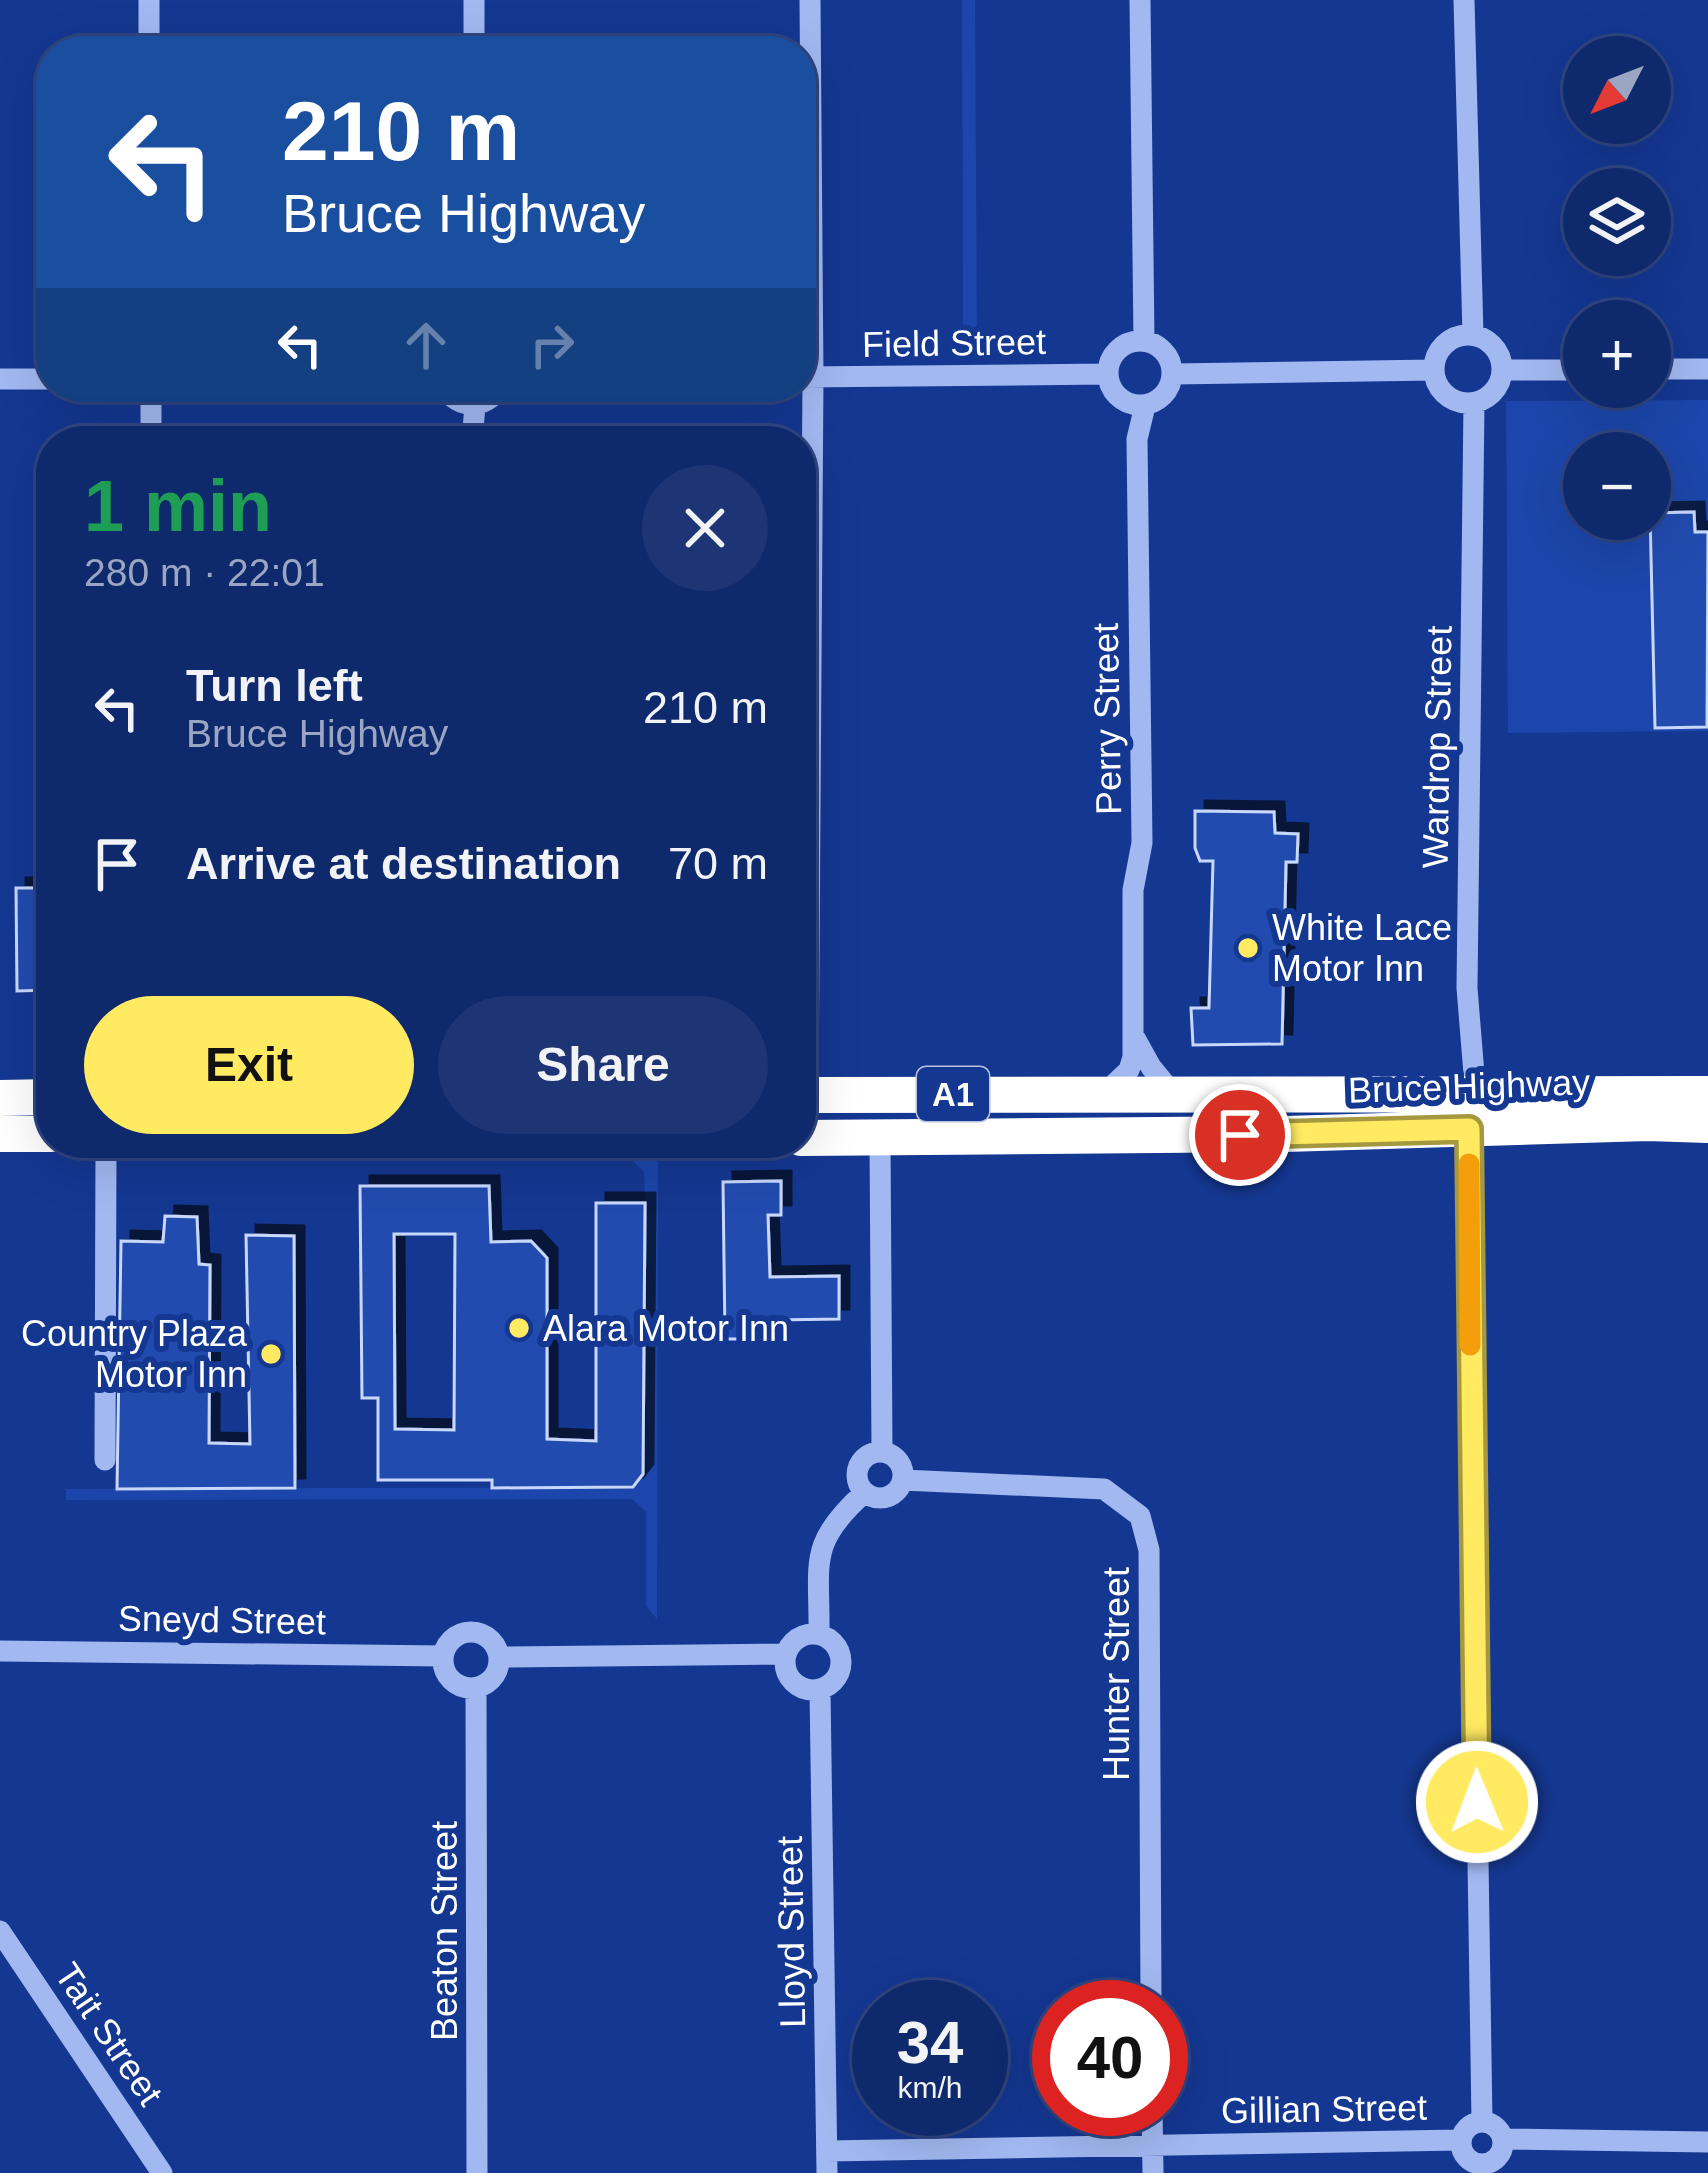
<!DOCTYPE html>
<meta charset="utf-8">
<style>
:root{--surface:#0f296d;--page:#1d3575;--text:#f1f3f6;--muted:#9ba6c2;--line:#2f4580;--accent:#ffea61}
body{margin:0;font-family:Arial,sans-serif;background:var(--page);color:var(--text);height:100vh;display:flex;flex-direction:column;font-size:45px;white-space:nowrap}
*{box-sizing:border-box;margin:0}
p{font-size:39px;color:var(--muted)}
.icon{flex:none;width:66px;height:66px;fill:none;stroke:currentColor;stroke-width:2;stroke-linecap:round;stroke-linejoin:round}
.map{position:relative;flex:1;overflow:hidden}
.details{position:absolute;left:36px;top:426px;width:780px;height:732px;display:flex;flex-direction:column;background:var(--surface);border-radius:48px;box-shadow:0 12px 48px #0002,0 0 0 3px var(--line)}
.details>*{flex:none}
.banner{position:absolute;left:36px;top:36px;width:780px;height:366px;border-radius:48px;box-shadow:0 12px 48px #0002,0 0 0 3px var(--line);background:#1a4fa0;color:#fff;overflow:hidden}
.needle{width:78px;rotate:228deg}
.tools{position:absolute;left:1563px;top:36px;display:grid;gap:24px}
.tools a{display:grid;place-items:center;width:108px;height:108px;border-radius:50%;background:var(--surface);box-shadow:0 12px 48px #0002,0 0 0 3px var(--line);font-size:60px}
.speed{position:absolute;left:852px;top:1980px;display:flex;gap:24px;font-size:60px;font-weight:700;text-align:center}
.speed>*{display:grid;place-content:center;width:156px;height:156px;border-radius:50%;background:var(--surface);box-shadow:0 12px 48px #0002,0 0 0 3px var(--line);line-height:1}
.speed small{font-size:30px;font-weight:400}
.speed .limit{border:18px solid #d22;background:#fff;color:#111}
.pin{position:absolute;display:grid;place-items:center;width:102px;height:102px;color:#fff;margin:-51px;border:6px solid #fff;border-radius:50%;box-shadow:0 3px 12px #0007}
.me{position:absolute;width:132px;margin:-66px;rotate:359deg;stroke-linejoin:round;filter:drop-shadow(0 0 9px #0008)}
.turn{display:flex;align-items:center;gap:42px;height:252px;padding:0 48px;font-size:54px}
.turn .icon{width:156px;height:156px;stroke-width:2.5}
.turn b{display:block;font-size:84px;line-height:102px}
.lanes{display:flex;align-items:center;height:114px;padding:0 48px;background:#0003;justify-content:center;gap:60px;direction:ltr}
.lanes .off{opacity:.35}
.round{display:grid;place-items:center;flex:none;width:126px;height:126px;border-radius:63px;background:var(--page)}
.overview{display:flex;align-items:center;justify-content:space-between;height:204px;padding:0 48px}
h1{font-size:72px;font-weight:600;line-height:90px;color:#1e9e55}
.primary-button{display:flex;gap:24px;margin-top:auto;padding:24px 48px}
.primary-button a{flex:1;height:138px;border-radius:72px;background:var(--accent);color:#111;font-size:48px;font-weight:600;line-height:138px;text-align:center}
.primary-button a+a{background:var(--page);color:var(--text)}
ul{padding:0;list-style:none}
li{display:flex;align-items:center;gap:36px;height:156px;padding:0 48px}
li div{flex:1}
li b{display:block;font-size:45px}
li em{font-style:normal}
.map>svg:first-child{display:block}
.green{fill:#1c46ab;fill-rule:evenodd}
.building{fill:#224bb0;stroke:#c8d7fc;stroke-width:3;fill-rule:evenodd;filter:url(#shadow)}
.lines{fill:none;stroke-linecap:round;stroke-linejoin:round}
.minor{stroke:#a1b8f1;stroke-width:21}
.highway{stroke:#fff;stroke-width:36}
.route-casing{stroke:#a6983f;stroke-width:30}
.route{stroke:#ffea61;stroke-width:21}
.slow{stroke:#f59e0b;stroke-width:21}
.poi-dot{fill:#ffea61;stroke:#143791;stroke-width:4.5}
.labels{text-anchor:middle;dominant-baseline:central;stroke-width:12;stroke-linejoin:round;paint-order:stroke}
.shield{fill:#143791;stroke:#b8c3de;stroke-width:3}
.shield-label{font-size:33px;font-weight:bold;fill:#fff}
.street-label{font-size:36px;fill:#fff;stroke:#143791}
.poi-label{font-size:36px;fill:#fff;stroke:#143791;text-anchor:start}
</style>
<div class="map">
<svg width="1708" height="2173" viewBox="0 0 1708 2173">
<defs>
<filter id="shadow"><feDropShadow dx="10" dy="-10" stdDeviation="0" flood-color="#0009"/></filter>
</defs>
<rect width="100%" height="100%" fill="#143791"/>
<path class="green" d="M962 0H975L977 341 963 340Z
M1708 400V731L1508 733 1506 401ZM1584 453H1650V519H1584Z
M631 1159 658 1161 657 1619 646 1606V1512L632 1499 66 1500V1489L633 1487 646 1474 645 1203 644 1172Z"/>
<path class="building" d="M1694 512 1695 532H1708L1707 727 1655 728 1650 513Z
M1195 811 1274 812 1275 833 1298 834 1297 862H1286L1282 1044 1193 1045 1191 1008H1209L1213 861H1200L1195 848Z
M16 888H51V990L17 991Z
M781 1181V1215H768L770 1277 839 1276V1319L774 1320 773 1339H725L723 1182Z
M360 1186H489L491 1242 531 1241 547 1258V1439L596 1441V1203H645L643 1474 633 1487 492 1488V1480H378V1398H362ZM394 1234H455L454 1430 395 1429Z
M165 1216 197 1217 199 1264 210 1265 209 1443 250 1444 246 1235 294 1236 295 1488 117 1489 121 1241 163 1242Z"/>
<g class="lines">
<path class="minor" d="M149 0V51
M474 0V51
M1140 0 1144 341
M1464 0 1473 335
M1434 369a34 34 0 1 1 68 0a34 34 0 1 1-68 0Z
M1108 373a32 32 0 1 1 64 0a32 32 0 1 1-64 0Z
M1650 369H1708
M1503 370H1584
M1173 374 1434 370
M802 377 1108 374
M0 379H51
M444 387C458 410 486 410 500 387
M1474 403 1467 988 1474 1074 1468 1208 1482 2122
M151 441V387
M472 441 475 406
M1135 1038 1151 1067 1173 1094
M1105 1093 1129 1070 1133 1057V890L1142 843 1137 439 1145 406
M808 1095 813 377 810 0
M880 1139 882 1451
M857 1475a23 23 0 1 1 46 0a23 23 0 1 1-46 0Z
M105 1460 106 1143
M903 1480 1104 1489 1140 1516 1149 1550 1151 2007
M443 1660a28 28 0 1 1 56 0a28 28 0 1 1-56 0Z
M785 1662a28 28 0 1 1 56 0a28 28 0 1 1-56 0Z
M819 1634C820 1563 807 1544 864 1493
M0 1651 443 1656
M499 1657 785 1654
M476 1688 477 2173
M820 1690 827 2173
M0 1931 162 2173
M1152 2109 1153 2173
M1461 2143a21 21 0 1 1 42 0a21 21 0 1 1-42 0Z
M1503 2139 1708 2142
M827 2151 1461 2140"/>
<path class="highway" d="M801 1095 1708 1094
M0 1098 51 1097
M0 1134H51
M801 1138 1285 1134 1648 1123 1708 1125"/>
</g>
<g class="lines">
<defs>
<path id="route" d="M1240 1135 1469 1129 1477 1802"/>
</defs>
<use href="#route" class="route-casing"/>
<use href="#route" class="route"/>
<path class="slow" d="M1469 1164 1470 1345"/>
</g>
<g class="poi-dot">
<circle cx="1248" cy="948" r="12"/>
<circle cx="519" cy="1328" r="12"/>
<circle cx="271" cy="1354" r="12"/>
</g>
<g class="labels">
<rect class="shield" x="917" y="1067" width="72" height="54" rx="9"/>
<g class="shield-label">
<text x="953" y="1094">A1</text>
</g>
<g class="street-label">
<text transform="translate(954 343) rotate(-1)">Field Street</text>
<text transform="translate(1107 719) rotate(-91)">Perry Street</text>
<text transform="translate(1437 747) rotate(-89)">Wardrop Street</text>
<text transform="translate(1469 1086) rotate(-2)">Bruce Highway</text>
<text transform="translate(222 1620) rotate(1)">Sneyd Street</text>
<text transform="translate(1116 1674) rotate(-90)">Hunter Street</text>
<text transform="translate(444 1931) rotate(-90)">Beaton Street</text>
<text transform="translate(791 1932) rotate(-91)">Lloyd Street</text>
<text transform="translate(109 2034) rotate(56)">Tait Street</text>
<text transform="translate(1324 2109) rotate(-1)">Gillian Street</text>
</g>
<g class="poi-label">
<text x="1272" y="927">White Lace<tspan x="1272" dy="41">Motor Inn</tspan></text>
<text x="543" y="1328">Alara Motor Inn</text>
<text x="247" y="1333" text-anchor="end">Country Plaza<tspan x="247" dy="41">Motor Inn</tspan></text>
</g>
</g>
</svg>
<div class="tools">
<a><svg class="needle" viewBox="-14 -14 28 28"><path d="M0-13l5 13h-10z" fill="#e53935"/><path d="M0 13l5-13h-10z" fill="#9ba6c2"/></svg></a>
<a><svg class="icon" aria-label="layers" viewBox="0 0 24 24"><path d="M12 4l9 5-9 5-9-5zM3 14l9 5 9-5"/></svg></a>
<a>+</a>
<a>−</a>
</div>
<div class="speed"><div>34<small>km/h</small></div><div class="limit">40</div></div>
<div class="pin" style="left:1240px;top:1135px;background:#d93025"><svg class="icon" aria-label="arrive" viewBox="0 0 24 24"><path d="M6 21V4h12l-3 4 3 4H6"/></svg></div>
<svg class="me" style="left:1477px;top:1802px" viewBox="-20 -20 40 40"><circle r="17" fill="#ffea61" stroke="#fff" stroke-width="3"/><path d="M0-11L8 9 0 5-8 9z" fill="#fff"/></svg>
<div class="banner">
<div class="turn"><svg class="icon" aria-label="left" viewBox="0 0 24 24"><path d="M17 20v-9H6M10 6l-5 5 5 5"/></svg><div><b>210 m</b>Bruce Highway</div></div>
<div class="lanes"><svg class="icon" aria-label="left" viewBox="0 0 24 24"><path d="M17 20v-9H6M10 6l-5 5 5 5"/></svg><svg class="icon off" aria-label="ahead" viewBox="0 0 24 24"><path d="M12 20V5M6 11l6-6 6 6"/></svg><svg class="icon off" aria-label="right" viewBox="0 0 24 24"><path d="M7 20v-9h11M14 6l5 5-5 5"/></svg></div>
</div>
<section class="details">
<div class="overview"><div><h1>1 min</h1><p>280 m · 22:01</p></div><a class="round"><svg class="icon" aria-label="close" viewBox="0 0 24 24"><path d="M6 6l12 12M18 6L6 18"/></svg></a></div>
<ul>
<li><svg class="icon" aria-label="left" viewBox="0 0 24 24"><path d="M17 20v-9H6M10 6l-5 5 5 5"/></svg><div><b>Turn left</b><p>Bruce Highway</p></div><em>210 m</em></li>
<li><svg class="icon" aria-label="arrive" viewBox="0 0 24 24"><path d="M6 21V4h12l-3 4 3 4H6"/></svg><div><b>Arrive at destination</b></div><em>70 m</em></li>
</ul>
<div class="primary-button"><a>Exit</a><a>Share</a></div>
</section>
</div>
